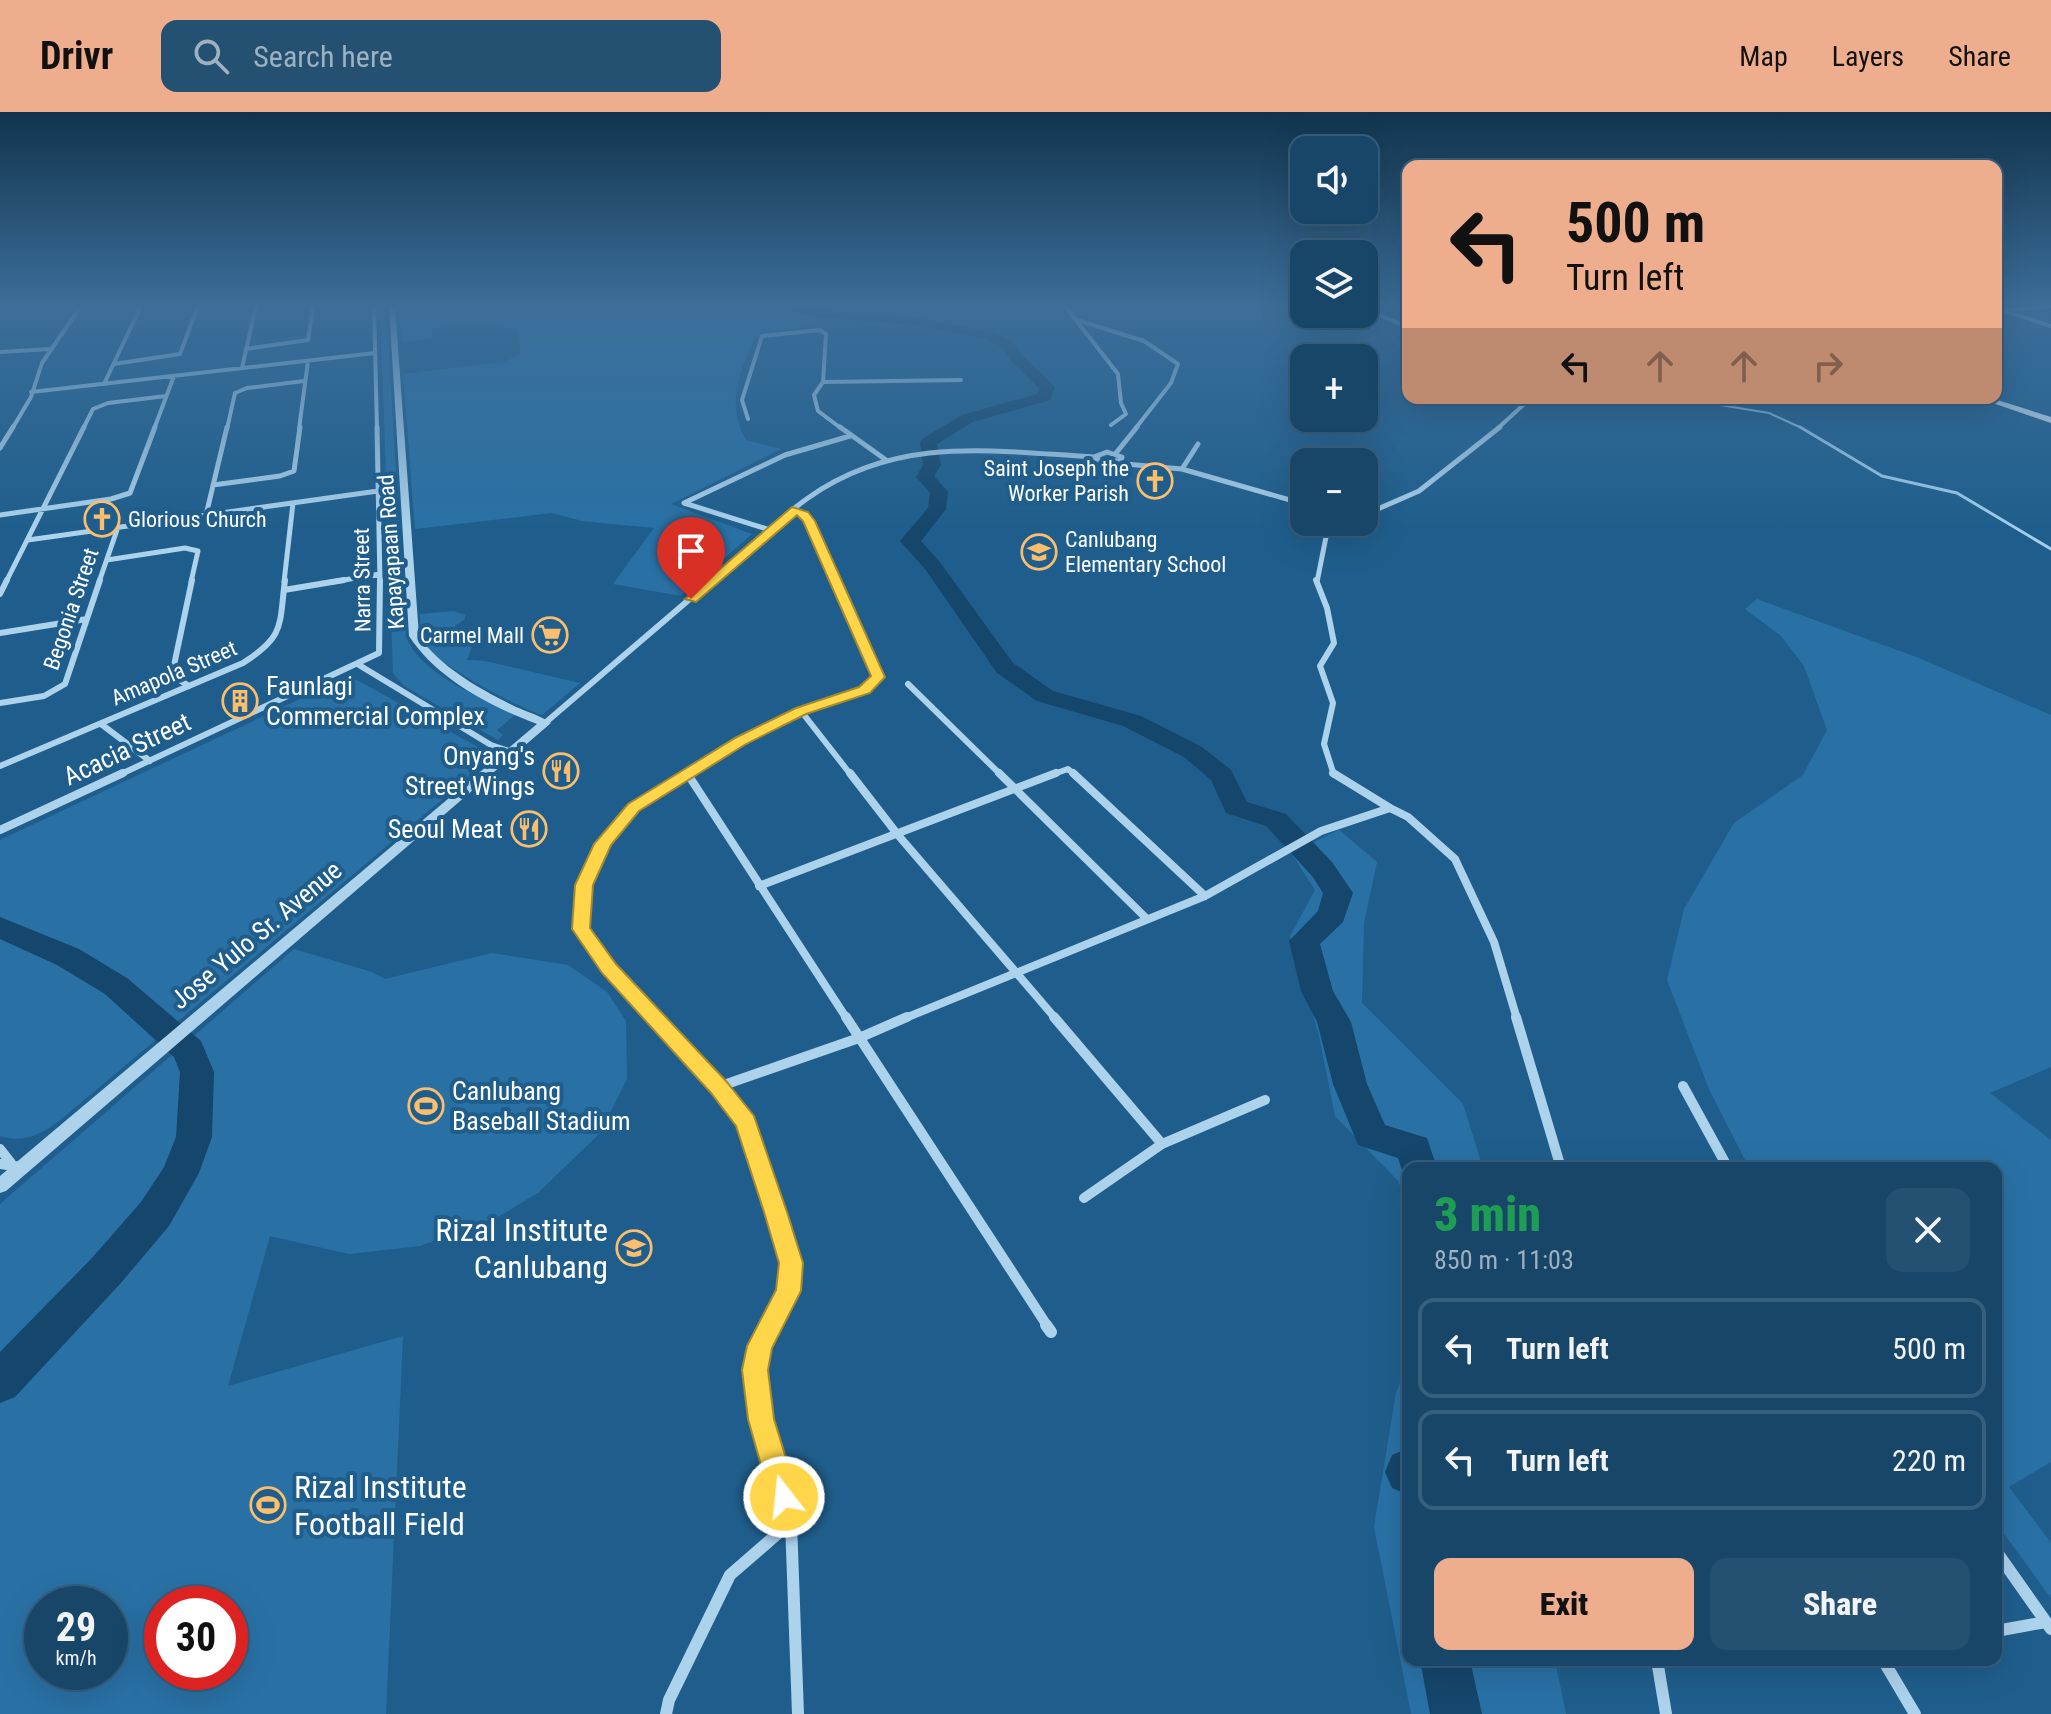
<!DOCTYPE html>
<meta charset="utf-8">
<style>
:root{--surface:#174669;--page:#245071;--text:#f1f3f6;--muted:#9eb1c0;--line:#365e7d;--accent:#eead8d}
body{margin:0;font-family:"Roboto Condensed",sans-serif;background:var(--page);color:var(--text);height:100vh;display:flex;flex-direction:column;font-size:30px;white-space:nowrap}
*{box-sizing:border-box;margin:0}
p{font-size:26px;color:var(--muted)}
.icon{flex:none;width:44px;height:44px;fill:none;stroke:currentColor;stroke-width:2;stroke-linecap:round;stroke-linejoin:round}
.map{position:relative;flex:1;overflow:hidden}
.panel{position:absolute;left:1402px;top:1050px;width:600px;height:504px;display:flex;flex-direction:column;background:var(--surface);border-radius:16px;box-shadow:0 8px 32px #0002,0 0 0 2px var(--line)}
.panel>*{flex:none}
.hud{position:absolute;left:1402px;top:48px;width:600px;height:244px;border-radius:16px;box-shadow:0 8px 32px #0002,0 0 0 2px var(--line);background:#eead8d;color:#111;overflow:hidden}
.tools{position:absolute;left:1290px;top:24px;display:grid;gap:16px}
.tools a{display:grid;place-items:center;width:88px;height:88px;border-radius:16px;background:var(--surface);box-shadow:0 8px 32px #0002,0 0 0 2px var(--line);font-size:40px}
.speed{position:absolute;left:24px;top:1474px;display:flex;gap:16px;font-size:40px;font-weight:700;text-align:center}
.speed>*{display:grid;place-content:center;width:104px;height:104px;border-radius:50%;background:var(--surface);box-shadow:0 8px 32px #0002,0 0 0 2px var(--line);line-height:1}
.speed small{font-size:20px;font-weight:400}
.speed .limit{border:12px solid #d22;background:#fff;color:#111}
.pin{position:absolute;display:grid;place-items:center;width:68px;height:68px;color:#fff;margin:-82px -34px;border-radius:50% 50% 50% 0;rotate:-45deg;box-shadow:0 0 8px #0007}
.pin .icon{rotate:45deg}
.me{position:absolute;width:88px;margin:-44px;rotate:344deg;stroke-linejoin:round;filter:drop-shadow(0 0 6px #0008)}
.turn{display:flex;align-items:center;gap:28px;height:168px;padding:0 32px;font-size:36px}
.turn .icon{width:104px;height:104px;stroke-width:2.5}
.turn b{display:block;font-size:56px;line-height:68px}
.lanes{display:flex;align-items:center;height:76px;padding:0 32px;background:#0003;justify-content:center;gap:40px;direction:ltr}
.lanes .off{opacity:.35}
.round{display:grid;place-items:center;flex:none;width:84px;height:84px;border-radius:16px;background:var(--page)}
.summary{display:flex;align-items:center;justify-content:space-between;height:136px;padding:0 32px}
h1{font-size:48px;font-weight:800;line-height:60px;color:#1e9e55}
.action{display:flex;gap:16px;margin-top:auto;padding:16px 32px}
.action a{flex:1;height:92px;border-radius:16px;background:var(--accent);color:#111;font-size:32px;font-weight:800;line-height:92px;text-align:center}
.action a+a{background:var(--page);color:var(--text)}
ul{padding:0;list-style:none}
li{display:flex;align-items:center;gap:24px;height:100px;margin:0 16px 12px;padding:0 16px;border:4px solid var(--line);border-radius:16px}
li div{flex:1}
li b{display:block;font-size:30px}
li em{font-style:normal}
header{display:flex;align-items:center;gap:48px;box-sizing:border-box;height:112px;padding:0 40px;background:var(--accent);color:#111}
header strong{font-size:38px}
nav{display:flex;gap:44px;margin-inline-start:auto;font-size:28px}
.search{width:560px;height:72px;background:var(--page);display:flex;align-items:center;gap:20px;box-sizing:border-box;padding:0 28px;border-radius:16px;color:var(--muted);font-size:30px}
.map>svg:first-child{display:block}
.green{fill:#2971a5;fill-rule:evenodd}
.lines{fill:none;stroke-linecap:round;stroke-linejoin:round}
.stream-far1{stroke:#a0ceed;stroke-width:2}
.stream{stroke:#a0ceed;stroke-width:3}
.river{fill:#15466b;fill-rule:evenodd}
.minor-far5{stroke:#acd2ec;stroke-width:4}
.minor-far4{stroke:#acd2ec;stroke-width:5}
.minor-far3{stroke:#acd2ec;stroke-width:6}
.minor-far2{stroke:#acd2ec;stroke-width:8}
.minor-far1{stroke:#acd2ec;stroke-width:10}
.minor{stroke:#acd2ec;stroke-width:12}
.tertiary{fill:#acd2ec;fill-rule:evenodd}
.secondary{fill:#d8ebf9;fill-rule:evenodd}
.route{fill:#ffd54a;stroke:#a68a30;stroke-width:2}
.labels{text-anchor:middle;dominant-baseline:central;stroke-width:8;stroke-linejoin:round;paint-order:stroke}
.far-poi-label{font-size:22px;fill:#fff;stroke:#1f5e8c;text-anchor:end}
.far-street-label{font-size:22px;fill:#fff;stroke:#1f5e8c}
.poi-label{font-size:26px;fill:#fff;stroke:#1f5e8c;text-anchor:start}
.street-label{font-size:26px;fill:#fff;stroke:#1f5e8c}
.near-poi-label{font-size:32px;fill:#fff;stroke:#1f5e8c;text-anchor:end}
</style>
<header>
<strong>Drivr</strong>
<div class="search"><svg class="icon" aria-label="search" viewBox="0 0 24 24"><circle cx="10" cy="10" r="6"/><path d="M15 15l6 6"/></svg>Search here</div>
<nav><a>Map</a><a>Layers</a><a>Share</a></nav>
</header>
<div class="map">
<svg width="2051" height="1602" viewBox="0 0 2051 1602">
<rect width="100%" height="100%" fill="#1f5e8c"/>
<path class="green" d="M380 194H386L406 525C422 564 480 584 515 603L497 618 503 623 498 628 404 574 393 561Z
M399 194H802L821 200 811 212 755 224C740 261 725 290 746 328L781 337 671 392 752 422 681 484 613 472 654 416 582 409 552 401 415 417 403 262 504 250 521 242 517 218 479 211 433 216 432 226 402 230Z
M1757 487 1919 546 2051 603V955L1990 981 2051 1028V1350L2009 1375 2051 1431V1486L1996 1411V1056H1749L1709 977 1667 868 1684 797 1734 711 1803 663 1827 618 1804 554 1781 524 1745 497Z
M454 499 465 503V507L455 514 453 521 471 528 472 534 467 548 485 549 580 571 542 603C516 594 439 554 425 532 419 523 420 513 420 502Z
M357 568 494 644 59 1009C40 1023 24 1031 0 1024V728L334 571Z
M1339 718 1377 750 1364 811 1362 891 1463 992 1483 1056H1408V1110L1399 1070 1335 1004 1319 924 1290 824 1315 778 1291 741Z
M294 837 372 860 385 867 492 841 568 853 607 880 626 909 627 967 600 1021 539 1080 498 1105 420 1134 349 1142 270 1124 228 1274 403 1224 386 1602H0V1092ZM110 1492V1560H42V1492ZM230 1492V1560H162V1492Z
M1408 1250V1548H1555L1566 1602H1411L1374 1415 1396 1281Z"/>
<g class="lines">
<path class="stream-far1" d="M1706 286 1708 291 1769 301 1804 317"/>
<path class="stream" d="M1800 315 1882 364 1957 381 2051 437"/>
<path class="river" d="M0 194H9L0 199Z
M774 194 913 205 994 221 1012 229 1021 242 1052 272 1055 275 1050 288 973 310 937 332 941 353 934 364 948 380 946 397 921 429 939 449 1013 551 1053 579 1141 604 1202 635 1231 658 1247 690 1286 702 1332 750 1353 781 1343 810 1320 832 1333 879 1351 910 1367 972 1385 1013 1427 1026 1437 1056H1408V1068L1405 1067 1398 1046 1358 1033 1333 972 1317 910 1301 879 1289 829 1318 799 1323 781 1312 764 1266 714 1226 701 1211 668 1184 645 1123 614 1037 589 997 561 925 457 900 429 928 396 930 381 916 365 923 353 920 331 922 327 962 303 1037 282 1039 276 1010 248 1002 235 985 227 913 213 815 205Z
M0 805 79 837 127 866 201 929 214 960 212 1025 199 1061 169 1114 120 1172 15 1285 0 1291V1240L92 1146 141 1090 164 1055 176 1025 180 960 174 945 105 882 57 853 0 827Z
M1408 1336V1383L1392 1376 1385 1360 1392 1343Z
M1420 1548H1470L1482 1602H1430Z"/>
<path class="minor-far5" d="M374 194 377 317
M1065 194 1118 262 1121 291 1126 302 1111 313
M1996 196 2051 214
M1364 197 1408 215
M2006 198 2050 194
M1077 208 1144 229 1178 252 1171 271 1135 317
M246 237 308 228 313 194
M0 240 51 237
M114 252 180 242 198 194
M242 256 256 194
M823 270 961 268
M104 272 141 194
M31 280 375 241
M748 307 742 288 762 224 820 218 826 222 823 270 814 283 818 299 842 317
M12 317 31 285 42 251 81 194
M83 317 93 297 108 291 166 284
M154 317 174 264
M227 317 235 281 247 276 304 269
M299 317 308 249
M1497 317 1531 286"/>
<path class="minor-far4" d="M377 315 380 470
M840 315 886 348
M0 336 13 315
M1107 340 1122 345 1121 348 1104 351 1094 345Z
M1116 341 1137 315
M1114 351 1182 357 1304 392
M1182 357 1198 332
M213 373 280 364 294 359 300 315
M796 398 809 409 836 470
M0 403 111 387 130 381 155 315
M206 403 227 315
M1364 403 1419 379 1500 315
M770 418 684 391 785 343 850 324
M28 428 378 379
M107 448 185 436 198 439 191 470
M6 470 84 315
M99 470 118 415
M284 470 293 391
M332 470 380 462
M710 470C742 442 774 410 808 386 897 323 992 339 1094 345
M1317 470 1329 410"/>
<path class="minor-far3" d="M1316 468 1327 496 1334 531 1320 554 1333 591 1324 632 1334 663
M284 478 344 468
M0 482 7 468
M0 521 87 507
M359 553 491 633 512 640
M908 572 1001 663
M189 574 178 567 173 558 192 468
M0 591 44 584 65 572 100 468
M801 599 851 663
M545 611 712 468
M101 612 150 649
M0 654 243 551C285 524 279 515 285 468
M686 660 688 663
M119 663 379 541 380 468
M684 663C722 640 759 618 799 600 827 588 856 586 878 565L835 468
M1051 663 1068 657 1075 663"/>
<path class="minor-far2" d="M687 661 847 907
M850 661 898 723 1056 907
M999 661 1147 807
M1073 661 1205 784
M1333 661 1390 696
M0 718 123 661
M759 774 1056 661
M656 907 609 857 581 817 584 773 603 732 633 695 687 661
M903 907 1205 784 1321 719 1390 696 1408 705 1455 747 1494 830 1517 907"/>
<path class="minor-far1" d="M654 905 746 1010 791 1151 789 1179 769 1215
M846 905 1048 1215
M1054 905 1162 1032
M1516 905 1561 1056
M1683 974 1728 1056
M718 975 859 926 907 905
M0 1037 11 1051
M0 1052 21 1055
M1084 1086 1162 1032 1265 988"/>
<path class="minor" d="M1046 1213 1051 1220
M791 1410 798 1602
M1996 1439 2046 1510
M1996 1519 2046 1510 2051 1517
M1657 1548 1666 1602
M1883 1548 1915 1602
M666 1602 669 1588 730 1463 791 1410C777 1362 744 1283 759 1235 761 1227 767 1220 770 1213"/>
<path class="tertiary" d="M389 194H395L419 524C441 556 482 578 516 595 528 600 541 604 551 611L6 1079 0 1081V1064L537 612C491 595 436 566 409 524Z"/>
<path class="secondary" d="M1978 286H1991L2051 305V311Z"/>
</g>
<linearGradient id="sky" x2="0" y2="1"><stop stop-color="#11344d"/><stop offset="0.46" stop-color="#3c6e99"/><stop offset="1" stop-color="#3c6e99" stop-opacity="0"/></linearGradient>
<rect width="2051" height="418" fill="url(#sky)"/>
<path class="route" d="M792 395 808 400 815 409 885 565 870 581 806 602 746 632 639 699 611 733 593 773 590 816 616 852 726 969 754 1004 787 1100 803 1151 801 1179 772 1236 768 1258 774 1307 798 1385 794 1395 784 1399 774 1395 770 1385 748 1307 742 1258 747 1234 776 1178 779 1151 764 1100 736 1014 711 981 602 861 572 817 575 773 594 732 628 692 735 626 796 596 859 575 871 564 803 409 797 403 696 490 685 487Z"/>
<defs>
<symbol id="church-ring" viewBox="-11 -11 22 22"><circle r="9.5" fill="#1f5e8c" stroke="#fabe6c" stroke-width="1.5"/><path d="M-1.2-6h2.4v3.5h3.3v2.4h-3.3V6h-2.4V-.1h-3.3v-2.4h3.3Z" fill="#fabe6c"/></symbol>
<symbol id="school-ring" viewBox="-11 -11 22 22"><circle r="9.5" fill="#1f5e8c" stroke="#fabe6c" stroke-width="1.5"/><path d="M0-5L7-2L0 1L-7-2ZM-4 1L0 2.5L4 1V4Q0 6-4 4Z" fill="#fabe6c"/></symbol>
<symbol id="supermarket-ring" viewBox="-11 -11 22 22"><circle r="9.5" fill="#1f5e8c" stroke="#fabe6c" stroke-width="1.5"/><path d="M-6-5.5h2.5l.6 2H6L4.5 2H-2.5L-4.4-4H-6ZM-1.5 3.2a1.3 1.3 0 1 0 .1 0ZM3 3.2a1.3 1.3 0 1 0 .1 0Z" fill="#fabe6c"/></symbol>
<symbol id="building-ring" viewBox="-11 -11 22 22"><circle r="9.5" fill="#1f5e8c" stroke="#fabe6c" stroke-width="1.5"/><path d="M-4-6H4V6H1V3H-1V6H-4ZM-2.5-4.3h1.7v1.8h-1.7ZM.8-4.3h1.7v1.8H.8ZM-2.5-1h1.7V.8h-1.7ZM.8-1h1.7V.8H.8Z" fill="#fabe6c"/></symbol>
<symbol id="restaurant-ring" viewBox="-11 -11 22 22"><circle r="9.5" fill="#1f5e8c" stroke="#fabe6c" stroke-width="1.5"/><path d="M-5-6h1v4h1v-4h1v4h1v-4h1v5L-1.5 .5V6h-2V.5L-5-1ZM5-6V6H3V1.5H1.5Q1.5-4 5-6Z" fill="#fabe6c"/></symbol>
<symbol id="stadium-ring" viewBox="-11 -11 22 22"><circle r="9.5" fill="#1f5e8c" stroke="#fabe6c" stroke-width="1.5"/><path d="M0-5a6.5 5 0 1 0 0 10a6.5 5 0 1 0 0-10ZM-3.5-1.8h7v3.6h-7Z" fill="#fabe6c"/></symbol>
</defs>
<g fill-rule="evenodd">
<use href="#church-ring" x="1135" y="349" width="40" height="40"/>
<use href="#church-ring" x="82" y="387" width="40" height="40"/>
<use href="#school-ring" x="1019" y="420" width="40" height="40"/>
<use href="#supermarket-ring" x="530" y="503" width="40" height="40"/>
<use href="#building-ring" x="220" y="569" width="40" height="40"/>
<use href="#restaurant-ring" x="541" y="639" width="40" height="40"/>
<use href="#restaurant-ring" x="509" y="697" width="40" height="40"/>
<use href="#stadium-ring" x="406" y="974" width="40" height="40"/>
<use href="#school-ring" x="614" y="1116" width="40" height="40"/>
<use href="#stadium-ring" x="248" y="1373" width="40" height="40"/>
</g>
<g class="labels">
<g class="far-poi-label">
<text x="1129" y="356">Saint Joseph the<tspan x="1129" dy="25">Worker Parish</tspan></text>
<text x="128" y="407" text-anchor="start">Glorious Church</text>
<text x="1065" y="427" text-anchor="start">Canlubang<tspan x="1065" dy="25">Elementary School</tspan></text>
<text x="524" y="523">Carmel Mall</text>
</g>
<g class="far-street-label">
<text transform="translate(391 440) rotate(-94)">Kapayapaan Road</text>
<text transform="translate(362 468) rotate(-91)">Narra Street</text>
<text transform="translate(71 497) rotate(-71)">Begonia Street</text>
<text transform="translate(174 561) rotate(-23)">Amapola Street</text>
</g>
<g class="poi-label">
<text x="266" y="574">Faunlagi<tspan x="266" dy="30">Commercial Complex</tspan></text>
<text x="535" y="644" text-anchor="end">Onyang's<tspan x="535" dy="30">Street Wings</tspan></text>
<text x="503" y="717" text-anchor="end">Seoul Meat</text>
<text x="452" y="979">Canlubang<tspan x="452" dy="30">Baseball Stadium</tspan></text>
</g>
<g class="street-label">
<text transform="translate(127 637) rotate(-25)">Acacia Street</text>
<text transform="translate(256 823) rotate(-40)">Jose Yulo Sr. Avenue</text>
</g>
<g class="near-poi-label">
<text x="608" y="1118">Rizal Institute<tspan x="608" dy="37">Canlubang</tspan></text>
<text x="294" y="1375" text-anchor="start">Rizal Institute<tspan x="294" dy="37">Football Field</tspan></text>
</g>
</g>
</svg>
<div class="tools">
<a><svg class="icon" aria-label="sound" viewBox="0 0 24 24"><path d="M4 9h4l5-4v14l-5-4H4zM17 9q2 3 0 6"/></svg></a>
<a><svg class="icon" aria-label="layers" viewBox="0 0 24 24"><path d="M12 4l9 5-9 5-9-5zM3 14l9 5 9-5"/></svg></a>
<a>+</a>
<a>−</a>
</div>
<div class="speed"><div>29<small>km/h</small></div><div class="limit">30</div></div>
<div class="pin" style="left:691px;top:487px;background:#d93025"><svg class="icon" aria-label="arrive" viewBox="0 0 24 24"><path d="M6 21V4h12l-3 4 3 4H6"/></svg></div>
<svg class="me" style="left:784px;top:1385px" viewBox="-20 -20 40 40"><circle r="17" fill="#ffd54a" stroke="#fff" stroke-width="3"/><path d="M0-11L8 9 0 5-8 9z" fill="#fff"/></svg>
<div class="hud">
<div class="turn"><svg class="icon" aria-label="left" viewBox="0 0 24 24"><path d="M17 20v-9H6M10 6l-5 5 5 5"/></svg><div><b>500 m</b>Turn left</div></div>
<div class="lanes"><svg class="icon" aria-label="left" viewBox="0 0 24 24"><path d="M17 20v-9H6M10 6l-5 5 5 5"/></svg><svg class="icon off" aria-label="ahead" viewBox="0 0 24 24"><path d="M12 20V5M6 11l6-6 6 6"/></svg><svg class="icon off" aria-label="ahead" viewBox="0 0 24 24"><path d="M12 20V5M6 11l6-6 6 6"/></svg><svg class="icon off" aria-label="right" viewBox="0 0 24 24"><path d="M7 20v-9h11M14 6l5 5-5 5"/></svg></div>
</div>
<section class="panel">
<div class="summary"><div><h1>3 min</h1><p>850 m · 11:03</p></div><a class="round"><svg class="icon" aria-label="close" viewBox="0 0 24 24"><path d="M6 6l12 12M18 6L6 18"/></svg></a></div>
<ul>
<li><svg class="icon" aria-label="left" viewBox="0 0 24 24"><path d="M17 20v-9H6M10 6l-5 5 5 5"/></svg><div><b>Turn left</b></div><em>500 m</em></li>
<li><svg class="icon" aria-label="left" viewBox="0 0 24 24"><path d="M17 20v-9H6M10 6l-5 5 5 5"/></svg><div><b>Turn left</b></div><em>220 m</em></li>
</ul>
<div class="action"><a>Exit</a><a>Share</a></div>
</section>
</div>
